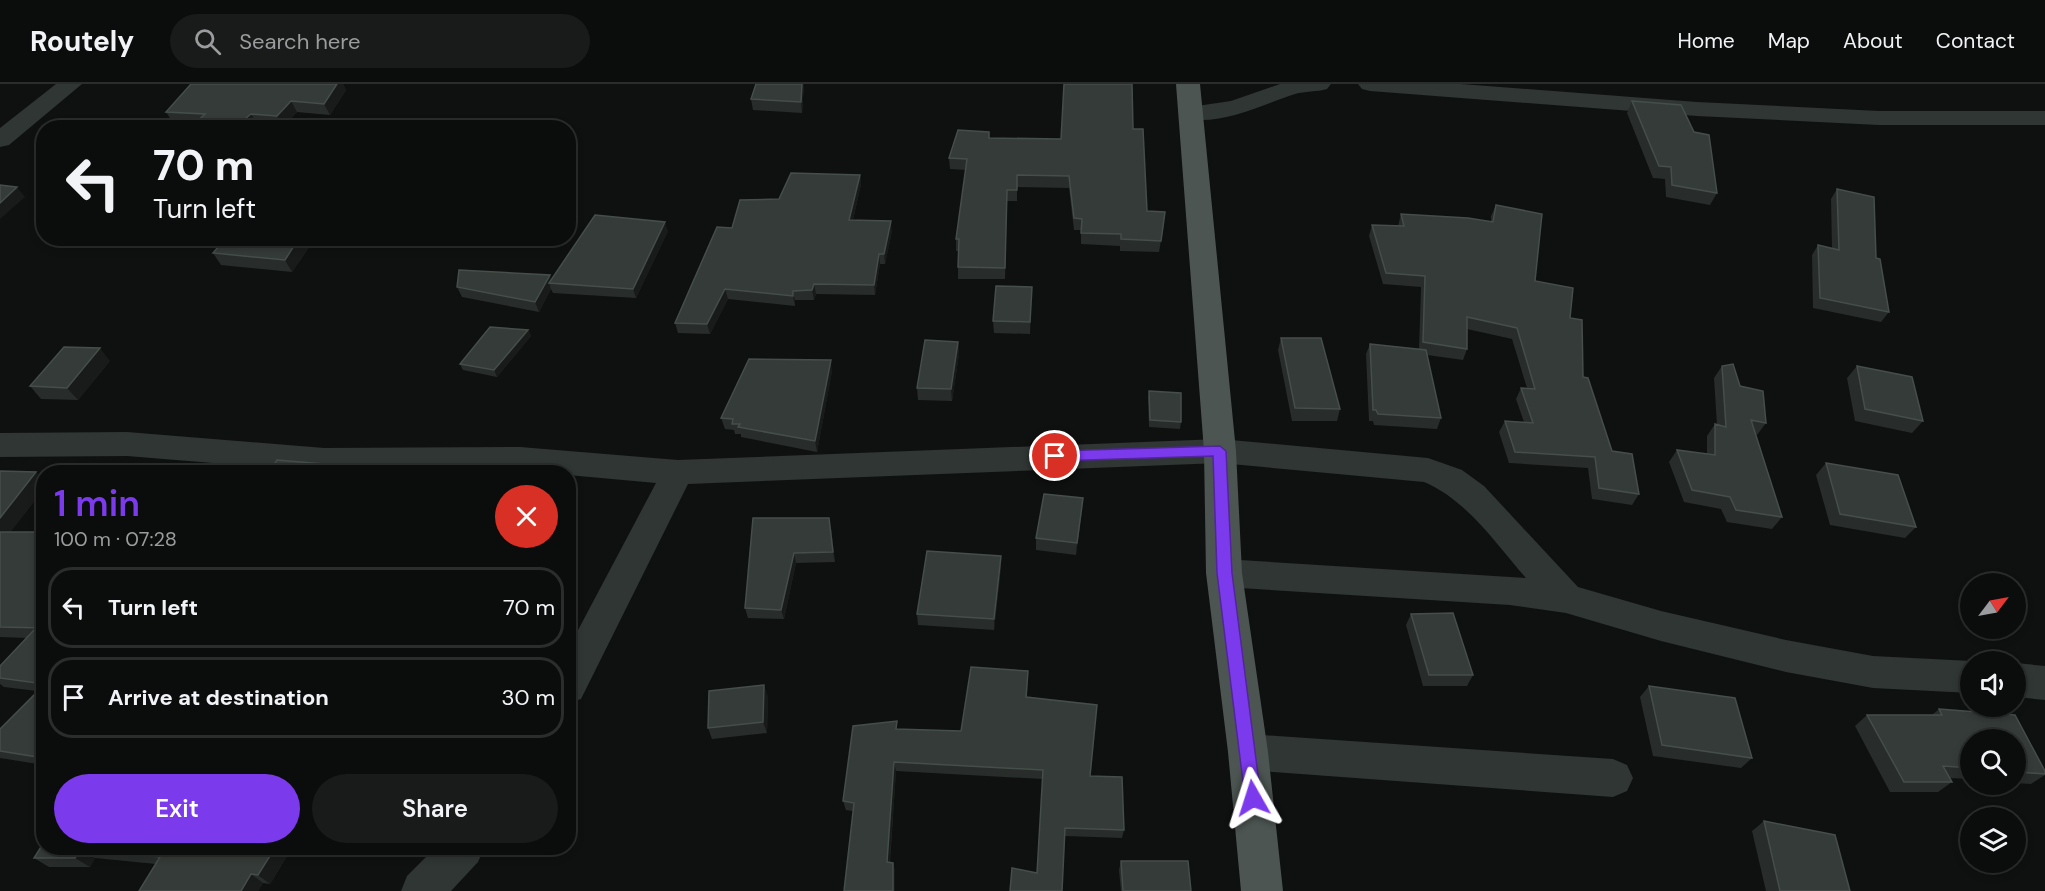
<!DOCTYPE html>
<meta charset="utf-8">
<style>
:root{--surface:#0b0d0c;--page:#191b1a;--text:#f1f3f6;--muted:#9a9c9d;--line:#2b2d2d;--accent:#7c3aed}
body{margin:0;font-family:"DM Sans",sans-serif;background:var(--page);color:var(--text);height:100vh;display:flex;flex-direction:column;font-size:22px;white-space:nowrap}
*{box-sizing:border-box;margin:0}
p{font-size:20px;color:var(--muted)}
.icon{flex:none;width:33px;height:33px;fill:none;stroke:currentColor;stroke-width:2;stroke-linecap:round;stroke-linejoin:round}
.map{position:relative;flex:1;overflow:hidden}
.drawer{position:absolute;left:36px;top:381px;width:540px;height:390px;display:flex;flex-direction:column;background:var(--surface);border-radius:24px;box-shadow:0 3px 9px #0003,0 0 0 2px var(--line)}
.drawer>*{flex:none}
.guide{position:absolute;left:36px;top:36px;width:540px;height:126px;border-radius:24px;box-shadow:0 3px 9px #0003,0 0 0 2px var(--line);background:#0b0d0c;color:var(--text);overflow:hidden}
.needle{width:39px;rotate:58deg}
.tools{position:absolute;left:1960px;top:489px;display:grid;gap:12px}
.tools a{display:grid;place-items:center;width:66px;height:66px;border-radius:50%;background:var(--surface);box-shadow:0 3px 9px #0003,0 0 0 2px var(--line);font-size:30px}
.pin{position:absolute;display:grid;place-items:center;width:51px;height:51px;color:#fff;margin:-26px;border:3px solid #fff;border-radius:50%;box-shadow:0 2px 6px #0007}
.me{position:absolute;width:66px;margin:-33px;rotate:354deg;stroke-linejoin:round;filter:drop-shadow(0 0 4px #0008)}
.turn{display:flex;align-items:center;gap:21px;height:126px;padding:0 18px;font-size:27px}
.turn .icon{width:78px;height:78px;stroke-width:2.5}
.turn b{display:block;font-size:42px;line-height:51px}
.round{display:grid;place-items:center;flex:none;width:63px;height:63px;border-radius:32px;background:var(--page)}
.overview{display:flex;align-items:center;justify-content:space-between;height:102px;padding:0 18px}
h1{font-size:36px;font-weight:600;line-height:45px;color:var(--accent)}
.cta{display:flex;gap:12px;margin-top:auto;padding:12px 18px}
.cta a{flex:1;height:69px;border-radius:36px;background:var(--accent);color:#fff;font-size:24px;font-weight:600;line-height:69px;text-align:center}
.cta a+a{background:var(--page);color:var(--text)}
ul{padding:0;list-style:none}
li{display:flex;align-items:center;gap:18px;height:81px;margin:0 12px 9px;padding:0 6px;border:3px solid var(--line);border-radius:24px}
li div{flex:1}
li b{display:block;font-size:22px}
li em{font-style:normal}
header{display:flex;align-items:center;gap:36px;box-sizing:border-box;height:84px;padding:0 30px;background:var(--surface);border-bottom:2px solid var(--line)}
header strong{font-size:28px}
nav{display:flex;gap:33px;margin-inline-start:auto;font-size:21px}
.search{width:420px;height:54px;background:var(--page);display:flex;align-items:center;gap:15px;box-sizing:border-box;padding:0 21px;border-radius:33px;color:var(--muted);font-size:22px}
.map>svg:first-child{display:block}
.lines{fill:none;stroke-linecap:round;stroke-linejoin:round}
.street{fill:#303634;fill-rule:evenodd}
.primary{fill:#4c5551;fill-rule:evenodd}
.wall{fill:#282c2b}
.shaded-wall{fill:#191b1a}
.building{fill:#353b38;stroke:#454e4a;stroke-width:1.5}
.route{fill:#7c3aed;stroke:#51269a;stroke-width:1.5}
</style>
<header>
<strong>Routely</strong>
<div class="search"><svg class="icon" aria-label="search" viewBox="0 0 24 24"><circle cx="10" cy="10" r="6"/><path d="M15 15l6 6"/></svg>Search here</div>
<nav><a>Home</a><a>Map</a><a>About</a><a>Contact</a></nav>
</header>
<div class="map">
<svg width="2045" height="807" viewBox="0 0 2045 807">
<rect width="100%" height="100%" fill="#0f1110"/>
<g class="lines">
<path class="street" d="M56 0H82L9 61 0 63V44Z
M1280 0H1331L1327 5C1317 8 1305 7 1295 10 1261 21 1219 43 1183 34L1179 29 1183 24 1231 17Z
M1358 0H1461L1697 18 1879 27H2045V41H1879L1697 32 1370 7 1362 5Z
M127 348 324 364 520 363 678 376 1220 355 1428 374 1462 386 1484 402 1578 503 1661 527 1786 556 1873 572 1971 577 1974 578H1971V609L1873 604 1786 588 1661 557 1566 529 1510 521 1224 503 1212 499 1206 489 1212 479 1224 475 1526 494C1496 460 1467 416 1424 398L1220 379 688 400 581 615 568 619V565L656 399 568 391V388H324L127 372 0 373V349Z
M2016 579 2045 582V616L2016 613Z
M1248 650 1613 675 1627 681 1633 694 1627 707 1613 713 1248 686 1234 681 1228 668 1234 655Z
M435 764H484L478 778 451 807H401L407 792Z"/>
<path class="primary" d="M1176 0H1200L1236 367 1242 489 1268 668 1283 807H1241L1228 668 1206 489 1204 367Z"/>
</g>
<path class="wall" d="M191 0H343L346 6 330 31 297 28 283 43 258 41 173 39 166 28Z
M756 0H804L802 29 753 26 751 15Z
M1632 17 1717 109 1710 121 1666 113 1665 95 1653 94 1627 29Z
M1133 45 1147 127 1164 139 1159 168 1120 167V162L1081 160V146H1074L1069 104 1017 103V117H1007L1005 195H958V167H956V155L966 86 950 85 949 74 989 54 1061 55Z
M860 91 861 100 853 136 892 147 885 180H880L875 211 816 210 814 216H795V222L728 215 710 250 678 249 675 239 779 115Z
M1837 105 1876 174 1889 228 1881 238 1813 224 1812 171 1818 161 1832 164 1831 115Z
M1496 121 1535 197 1570 234 1583 293 1612 367 1639 410 1632 421 1592 415 1588 384 1509 379 1499 348 1505 337 1524 338 1516 315 1521 304H1527L1512 255 1467 245V265L1463 276 1427 271 1441 334 1437 345 1374 341 1373 337H1369L1366 270 1370 260 1419 265 1421 203 1383 200 1369 152 1372 141 1398 142 1401 130 1491 138V132Z
M668 147 636 214 553 209 551 205 539 228 462 213 457 203 550 191 551 195Z
M314 156 292 188 221 181 213 169Z
M1032 203 1030 250 994 249 993 237Z
M528 246 531 252 497 293 463 286 460 280Z
M1281 254 1340 325 1337 337H1292L1278 266Z
M958 258 959 270 952 317 918 316 917 304Z
M110 277 78 316 41 315 30 302Z
M1722 282 1740 302 1766 339 1757 351 1755 350 1782 433 1772 445 1727 438 1721 425 1684 418 1669 378 1677 366 1707 370V352L1715 340 1717 341 1714 294Z
M1857 282 1923 337 1912 349 1855 337 1847 294Z
M832 287 817 368 741 353V350H735L734 346 725 345 721 334Z
M1149 307 1181 338 1180 345 1149 343 1148 313Z
M1826 379 1916 443 1905 454 1830 441 1816 391Z
M0 387 44 395V405L10 448H44V681L0 674V645L37 607 4 603 0 600V582L27 554 0 553Z
M1082 426 1076 471 1036 466V454Z
M753 434 831 444 835 478 796 479 784 535 748 534 745 524Z
M1001 472V483L994 546 918 541 917 530Z
M1411 530 1473 591 1467 602H1423L1406 541Z
M1028 587 1027 613 1090 692 1124 746 1122 754 1065 752 1037 789 1043 695 896 687 890 778 893 779 895 787V807H844L853 727 846 726 843 717 898 645 961 647Z
M1649 602 1752 674 1741 684 1653 672 1640 613Z
M768 612 767 649 712 655 708 644Z
M1939 625 2015 631 2045 687V691L2031 700 2016 699V656H1971V695L1949 694 1952 698 1938 708H1890L1855 642 1867 631H1932Z
M1764 737 1850 807H1766L1752 747Z
M44 764H292L270 800 263 799 258 807H139L156 780 95 774 90 783H49L34 774Z
M1121 777 1191 807H1121L1119 786Z"/>
<path class="shaded-wall" d="M337 0H343L346 6 330 31 324 20Z
M802 0H804L802 29 801 18Z
M291 17 297 28 283 43 277 32Z
M251 30 258 41 254 44H234Z
M860 91 861 100 851 145 849 136Z
M17 103 25 113 0 135V119Z
M891 137 892 147 885 180 884 170Z
M665 138 668 147 636 214 633 205Z
M299 154H313L314 156 292 188 285 176Z
M879 170 880 180 875 211 874 201Z
M550 191 553 199H549L551 205 539 228 535 218Z
M814 200 816 210 814 216 812 206Z
M725 205 728 215 710 250 707 240Z
M793 207 795 216V222L793 212Z
M528 246 531 252 497 293 494 286Z
M958 258 959 270 952 317 951 305Z
M100 264 110 277 78 316 67 304Z
M831 276 832 287 817 368 815 357Z
M323 380 328 388H317Z
M36 388 44 395V405L2 459 0 458V434Z
M1083 414 1082 426 1076 471 1077 459Z
M829 434 831 444 835 478 833 468Z
M794 469 796 479 784 535 781 526Z
M1001 472V483L994 546V535Z
M764 601 768 612 767 649 763 638Z
M894 678 896 687 889 786 887 778Z
M275 764H292L270 800 258 791Z
M81 765 95 774 90 783 75 774Z
M893 779 895 787V807H893Z
M251 790 263 799 258 807H241Z"/>
<path class="building" d="M191 0H337L324 20 291 17 277 32 251 30 234 44H190L205 30 166 28Z
M756 0H802L801 18 751 15Z
M1064 0H1132L1133 45H1143L1147 127 1165 128 1161 157 1121 155V150L1081 149 1082 135 1074 134 1069 92 1017 91V106H1007L1005 184 958 183 959 155H956L967 75 949 74 958 46 989 48V54L1061 55Z
M1632 17 1681 21 1694 48 1709 51 1717 109 1672 101 1671 83 1659 82Z
M791 89 860 91 849 136 891 137 884 170H879L874 201 814 200 812 206 793 207V212L725 205 707 240 675 239 717 143 732 144 740 116 779 115Z
M0 101 17 103 0 119Z
M1837 105 1874 113 1876 174 1880 175 1889 228 1820 214 1818 161 1839 166Z
M1496 121 1542 130 1535 197 1573 204 1570 234 1582 236 1583 293 1588 294 1612 367 1632 370 1639 410 1599 404 1595 373 1515 368 1505 337 1533 339 1521 304 1535 305 1517 244 1467 233V265L1423 258 1425 192 1386 189 1372 141 1404 142 1401 130 1468 134 1493 138Z
M595 131 665 138 633 205 549 199Z
M226 154H299L285 176 213 169Z
M459 186 550 191 535 218 457 203Z
M996 202 1032 203 1030 238 993 237Z
M490 243 528 246 494 286 460 280Z
M1281 254H1321L1340 325 1295 324Z
M925 256 958 258 951 305 917 304Z
M1370 260 1426 266 1441 334 1378 330 1376 326H1373Z
M64 263 100 264 67 304 30 302Z
M749 275 831 276 815 357 738 343 740 340H732L733 335 721 334Z
M1733 280 1740 302 1763 307 1766 339 1751 336 1782 433 1736 426 1730 413 1692 406 1677 366 1715 371V340L1726 343 1722 282Z
M1857 282 1912 293 1923 337 1865 325Z
M1149 307 1181 309V338L1150 336Z
M277 376 323 380 317 388H269Z
M1826 379 1898 391 1916 443 1840 430Z
M0 387 36 388 0 434Z
M1044 410 1083 414 1077 459 1036 454Z
M753 434H829L833 468 794 469 781 526 745 524Z
M0 448H44V544L0 543Z
M927 467 1001 472 994 535 917 530Z
M1453 529 1473 591H1429L1411 530Z
M34 546 44 547V600L0 594V582Z
M971 583 1028 587 1026 613 1097 621 1090 692 1122 693 1124 746 1065 744 1062 807H1010L1012 784 1037 789 1043 686 894 678 887 778 893 779V807H844L854 719 843 717 853 642 897 637 896 645 961 647Z
M44 601V674L0 667V645Z
M764 601 763 638 708 644 709 607Z
M1649 602 1735 614 1752 674 1662 661Z
M1939 625 2015 631 2045 687V690L2016 688V656H1971V684L1943 682 1952 698H1904L1867 631H1942Z
M1764 737 1835 751 1850 807H1780Z
M44 758V764H275L258 791 251 790 241 807H139L160 773 81 765 75 774H34Z
M1121 777H1188L1191 807H1123Z"/>
<path class="route" d="M1220 362 1226 367 1232 489 1261 714 1259 720 1253 722 1247 720 1245 714 1217 489 1213 372 1055 377 1049 372 1055 367Z"/>
</svg>
<div class="tools">
<a><svg class="needle" viewBox="-14 -14 28 28"><path d="M0-13l5 13h-10z" fill="#e53935"/><path d="M0 13l5-13h-10z" fill="#9a9c9d"/></svg></a>
<a><svg class="icon" aria-label="sound" viewBox="0 0 24 24"><path d="M4 9h4l5-4v14l-5-4H4zM17 9q2 3 0 6"/></svg></a>
<a><svg class="icon" aria-label="search" viewBox="0 0 24 24"><circle cx="10" cy="10" r="6"/><path d="M15 15l6 6"/></svg></a>
<a><svg class="icon" aria-label="layers" viewBox="0 0 24 24"><path d="M12 4l9 5-9 5-9-5zM3 14l9 5 9-5"/></svg></a>
</div>
<div class="pin" style="left:1055px;top:372px;background:#d93025"><svg class="icon" aria-label="arrive" viewBox="0 0 24 24"><path d="M6 21V4h12l-3 4 3 4H6"/></svg></div>
<svg class="me" style="left:1253px;top:714px" viewBox="-20 -20 40 40"><path d="M0-17L14 15 0 8-14 15z" fill="#7c3aed" stroke="#fff" stroke-width="4"/></svg>
<div class="guide">
<div class="turn"><svg class="icon" aria-label="left" viewBox="0 0 24 24"><path d="M17 20v-9H6M10 6l-5 5 5 5"/></svg><div><b>70 m</b>Turn left</div></div>
</div>
<section class="drawer">
<div class="overview"><div><h1>1 min</h1><p>100 m · 07:28</p></div><a class="round" style="background:#d93025;color:#fff"><svg class="icon" aria-label="close" viewBox="0 0 24 24"><path d="M6 6l12 12M18 6L6 18"/></svg></a></div>
<ul>
<li><svg class="icon" aria-label="left" viewBox="0 0 24 24"><path d="M17 20v-9H6M10 6l-5 5 5 5"/></svg><div><b>Turn left</b></div><em>70 m</em></li>
<li><svg class="icon" aria-label="arrive" viewBox="0 0 24 24"><path d="M6 21V4h12l-3 4 3 4H6"/></svg><div><b>Arrive at destination</b></div><em>30 m</em></li>
</ul>
<div class="cta"><a>Exit</a><a>Share</a></div>
</section>
</div>
